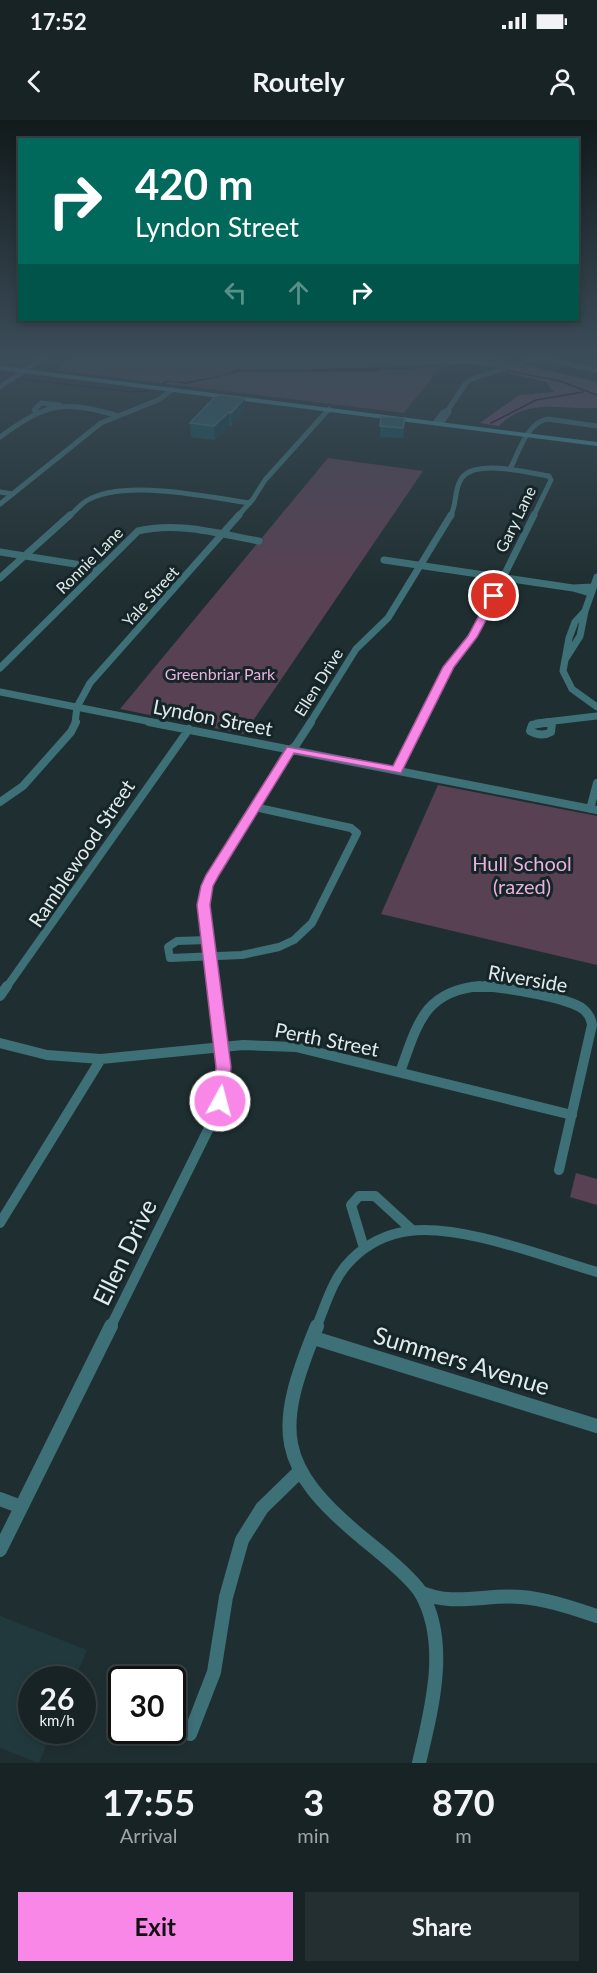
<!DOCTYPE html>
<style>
:root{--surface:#172325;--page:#242f32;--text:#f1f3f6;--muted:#9ea4a7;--line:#364042;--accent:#f987e8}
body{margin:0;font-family:Lato,sans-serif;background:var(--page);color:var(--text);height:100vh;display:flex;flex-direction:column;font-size:22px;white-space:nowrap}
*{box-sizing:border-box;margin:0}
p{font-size:20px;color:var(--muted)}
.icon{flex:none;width:33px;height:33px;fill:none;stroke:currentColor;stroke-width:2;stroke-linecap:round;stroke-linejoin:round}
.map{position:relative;height:1643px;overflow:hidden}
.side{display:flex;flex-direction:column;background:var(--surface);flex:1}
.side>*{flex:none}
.hud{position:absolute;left:18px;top:18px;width:561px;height:183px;border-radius:0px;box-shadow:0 3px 9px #0003,0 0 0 2px var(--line);background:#00695c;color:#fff;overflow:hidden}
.speed{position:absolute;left:18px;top:1546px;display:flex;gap:12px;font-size:30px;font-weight:700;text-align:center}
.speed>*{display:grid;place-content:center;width:78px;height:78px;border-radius:50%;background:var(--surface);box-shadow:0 3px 9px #0003,0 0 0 2px var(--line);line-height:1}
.speed small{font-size:15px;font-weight:400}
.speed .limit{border:3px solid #111;border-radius:9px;background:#fff;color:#111}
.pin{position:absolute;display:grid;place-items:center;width:51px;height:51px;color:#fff;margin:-26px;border:3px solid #fff;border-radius:50%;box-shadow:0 2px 6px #0007}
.me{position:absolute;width:66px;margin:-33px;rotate:7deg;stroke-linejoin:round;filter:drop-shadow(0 0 4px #0008)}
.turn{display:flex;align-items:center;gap:21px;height:126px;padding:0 18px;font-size:27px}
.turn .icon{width:78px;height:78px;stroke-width:2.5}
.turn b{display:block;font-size:42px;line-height:51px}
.lanes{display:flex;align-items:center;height:57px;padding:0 18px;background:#0003;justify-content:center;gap:30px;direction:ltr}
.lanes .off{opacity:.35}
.eta{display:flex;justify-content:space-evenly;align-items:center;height:102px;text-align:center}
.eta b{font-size:36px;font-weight:700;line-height:42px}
.primary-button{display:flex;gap:12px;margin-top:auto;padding:12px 18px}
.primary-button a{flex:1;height:69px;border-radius:0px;background:var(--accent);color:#111;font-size:24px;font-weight:700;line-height:69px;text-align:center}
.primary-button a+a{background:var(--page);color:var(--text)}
.status{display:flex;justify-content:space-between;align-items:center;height:42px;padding:0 30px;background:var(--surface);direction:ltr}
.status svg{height:16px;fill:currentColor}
header{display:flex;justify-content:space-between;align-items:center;height:78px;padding:0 18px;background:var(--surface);font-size:27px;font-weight:700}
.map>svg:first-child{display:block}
.built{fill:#21393d}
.green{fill:#584153}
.forest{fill:#714f6b}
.water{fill:#240821}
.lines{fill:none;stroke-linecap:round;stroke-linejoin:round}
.stream{stroke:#240821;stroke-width:1.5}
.street-far4{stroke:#3e7077;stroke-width:5}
.street-far3{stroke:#3e7077;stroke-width:7}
.street-far2{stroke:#3e7077;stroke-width:8}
.street-far1{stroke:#3e7077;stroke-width:10}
.street{stroke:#3e7077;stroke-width:14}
.secondary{fill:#4196a2;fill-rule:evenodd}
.wall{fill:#105259}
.shaded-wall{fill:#0c3d42}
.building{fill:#266269;stroke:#44787d;stroke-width:1.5}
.route{fill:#f987e8;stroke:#a25897;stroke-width:1.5}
.labels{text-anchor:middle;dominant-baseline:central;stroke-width:6;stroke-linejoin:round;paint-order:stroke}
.far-street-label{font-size:16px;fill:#e1ebec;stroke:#162528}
.far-park-label{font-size:16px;fill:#ebb0e0;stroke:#162528}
.street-label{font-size:20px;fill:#e1ebec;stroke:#162528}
.park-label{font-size:20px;fill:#ebb0e0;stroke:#162528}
.near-street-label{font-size:24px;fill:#e1ebec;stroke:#162528}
</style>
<div class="status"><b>17:52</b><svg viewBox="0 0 49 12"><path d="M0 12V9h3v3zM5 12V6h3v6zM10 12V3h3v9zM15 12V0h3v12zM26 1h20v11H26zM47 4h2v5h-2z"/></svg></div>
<header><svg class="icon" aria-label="back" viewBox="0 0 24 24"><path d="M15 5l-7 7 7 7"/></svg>Routely<svg class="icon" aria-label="person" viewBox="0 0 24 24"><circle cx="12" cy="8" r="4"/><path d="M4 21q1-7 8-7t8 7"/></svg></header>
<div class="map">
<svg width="597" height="1643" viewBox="0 0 597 1643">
<rect width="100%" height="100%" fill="#1f2f31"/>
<path class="built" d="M0 1496 87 1530 74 1560H32V1611H52L39 1643 0 1628Z"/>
<path class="green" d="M77 235H450L404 293 55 250Z
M328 338 423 351 244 614 120 589Z
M438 665 597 696V845L381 794Z
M576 1053 597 1059V1085L570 1077Z"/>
<path class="forest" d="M450 235H481L597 262V288C562 290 527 277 499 306L480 303 519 275 554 272 546 262 469 243 441 247Z"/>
<path class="water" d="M429 244H435V246L402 250 384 249 373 252H239L187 264 165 261 185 262 223 255 238 249C293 252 348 246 402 248L405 246Z"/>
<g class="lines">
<path class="stream" d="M445 245 454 235
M433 246 473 245 497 249
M394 248 408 247
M504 250 560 261 597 275
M23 259 131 272 149 271
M163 263 170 261
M491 303 536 280 583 272"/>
<path class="street-far4" d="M526 235 597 250
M0 267 47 235
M448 290 466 263 472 259 544 235
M38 292 34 290 41 283 60 285
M435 303 443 292 448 290 449 292 441 303
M0 317C44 285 61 279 115 295
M510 349C519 332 527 302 548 299L597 306
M0 372 13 374
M0 384 101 303 158 280 172 270
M69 397C74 392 80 385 86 381 123 358 207 377 250 383
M237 397 253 379 265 360 329 289
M450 397C457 385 454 372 460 361 471 337 528 353 549 356L551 360 533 397"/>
<path class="street-far3" d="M0 432 100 448
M384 440 573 468
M597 457 585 491 575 502 569 518 563 551 572 569 597 587
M0 458 70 395
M590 473 573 468 593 467
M566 538 580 516 585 491
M0 548 138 411C177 401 220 414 259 421
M0 572 157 603
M75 603 77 587 90 563 239 395
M310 603 356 529 388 498 451 395
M420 603 449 547 480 504 534 395
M537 603 597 596"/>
<path class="street-far2" d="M149 602 597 690
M550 602 532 605 530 611C537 615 544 616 551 612L552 603
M396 650 421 602
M0 682 23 666 71 612 76 602
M590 689 597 663
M208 820 177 821 168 827 170 838 242 835 279 827 294 820 312 803 357 713 351 708 254 687
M6 868 189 609
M214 868 204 785 207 766 286 634 296 625 311 602
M465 868H502"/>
<path class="street-far1" d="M485 866C506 868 567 877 583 889 589 894 591 898 592 905L559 1050
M0 876 7 866
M0 923 47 935 101 939 243 925 296 927 572 995
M400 952C417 906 423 871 480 866
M0 1103 101 939
M364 1128 351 1085 359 1076H375L411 1109
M110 1208 213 1000C229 956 219 911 214 866
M316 1208C326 1184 333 1157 352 1139 368 1123 387 1114 409 1111 462 1104 545 1137 597 1152"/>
<path class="street" d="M317 1206C274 1311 275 1346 365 1420 380 1432 411 1457 421 1473 450 1524 431 1591 419 1643
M314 1218 597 1306
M0 1379 21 1387
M0 1430 111 1206
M420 1472C453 1487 486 1474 521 1477 547 1479 572 1488 597 1496
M190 1614 214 1552 226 1477 242 1420 262 1388 299 1352"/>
<path class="secondary" d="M0 246 597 322V326L0 250Z"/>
</g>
<path class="wall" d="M245 278V291L232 306H229L215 320 191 317 190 303Z
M381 297 404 309 403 318 380 317Z"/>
<path class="shaded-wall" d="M245 278V291L232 306 231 293Z
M229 292V306L215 320 214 306Z"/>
<path class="building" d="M220 275 245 278 231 293 229 292 214 306 190 303 215 277Z
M381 297 405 298 403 308 380 306Z"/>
<linearGradient id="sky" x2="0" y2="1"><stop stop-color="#111a1b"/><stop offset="0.51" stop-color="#3c4d5a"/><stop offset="1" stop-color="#3c4d5a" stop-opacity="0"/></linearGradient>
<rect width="597" height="465" fill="url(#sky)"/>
<path class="route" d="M491 473 499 476 477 517 454 547 401 653 294 633 219 755 213 766 210 785 231 947 227 981 225 985H214L212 981 216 947 197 785 201 766 206 755 287 627 393 646 443 547 468 516Z"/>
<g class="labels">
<g class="far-street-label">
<text transform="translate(515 399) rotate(-64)">Gary Lane</text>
<text transform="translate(89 440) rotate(-45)">Ronnie Lane</text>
<text transform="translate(150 476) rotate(-48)">Yale Street</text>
<text transform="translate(318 562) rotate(-58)">Ellen Drive</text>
</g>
<g class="far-park-label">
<text x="220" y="553">Greenbriar Park</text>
</g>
<g class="street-label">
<text transform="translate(213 597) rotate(11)">Lyndon Street</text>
<text transform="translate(81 733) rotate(-56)">Ramblewood Street</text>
<text transform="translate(528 858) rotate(10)">Riverside</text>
<text transform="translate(327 919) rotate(11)">Perth Street</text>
</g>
<g class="park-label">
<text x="522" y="743">Hull School<tspan x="522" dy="23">(razed)</tspan></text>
</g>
<g class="near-street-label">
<text transform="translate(124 1132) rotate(-64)">Ellen Drive</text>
<text transform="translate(462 1240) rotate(17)">Summers Avenue</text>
</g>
</g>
</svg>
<div class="speed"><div>26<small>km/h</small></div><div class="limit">30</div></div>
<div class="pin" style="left:494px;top:476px;background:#d93025"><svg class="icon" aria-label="arrive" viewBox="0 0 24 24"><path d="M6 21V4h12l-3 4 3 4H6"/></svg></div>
<svg class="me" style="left:220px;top:981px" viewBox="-20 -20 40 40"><circle r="17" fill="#f987e8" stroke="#fff" stroke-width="3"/><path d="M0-11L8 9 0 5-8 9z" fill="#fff"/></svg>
<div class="hud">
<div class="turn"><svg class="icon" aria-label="right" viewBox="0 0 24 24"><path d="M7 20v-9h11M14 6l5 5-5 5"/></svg><div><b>420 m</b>Lyndon Street</div></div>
<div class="lanes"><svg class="icon off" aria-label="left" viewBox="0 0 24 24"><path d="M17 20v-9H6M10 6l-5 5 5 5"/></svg><svg class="icon off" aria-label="ahead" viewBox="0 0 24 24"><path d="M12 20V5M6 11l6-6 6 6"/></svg><svg class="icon" aria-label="right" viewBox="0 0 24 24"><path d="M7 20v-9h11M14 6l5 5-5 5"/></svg></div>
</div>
</div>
<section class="side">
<div class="eta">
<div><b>17:55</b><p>Arrival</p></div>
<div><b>3</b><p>min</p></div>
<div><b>870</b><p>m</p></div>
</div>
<div class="primary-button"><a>Exit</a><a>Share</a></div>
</section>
